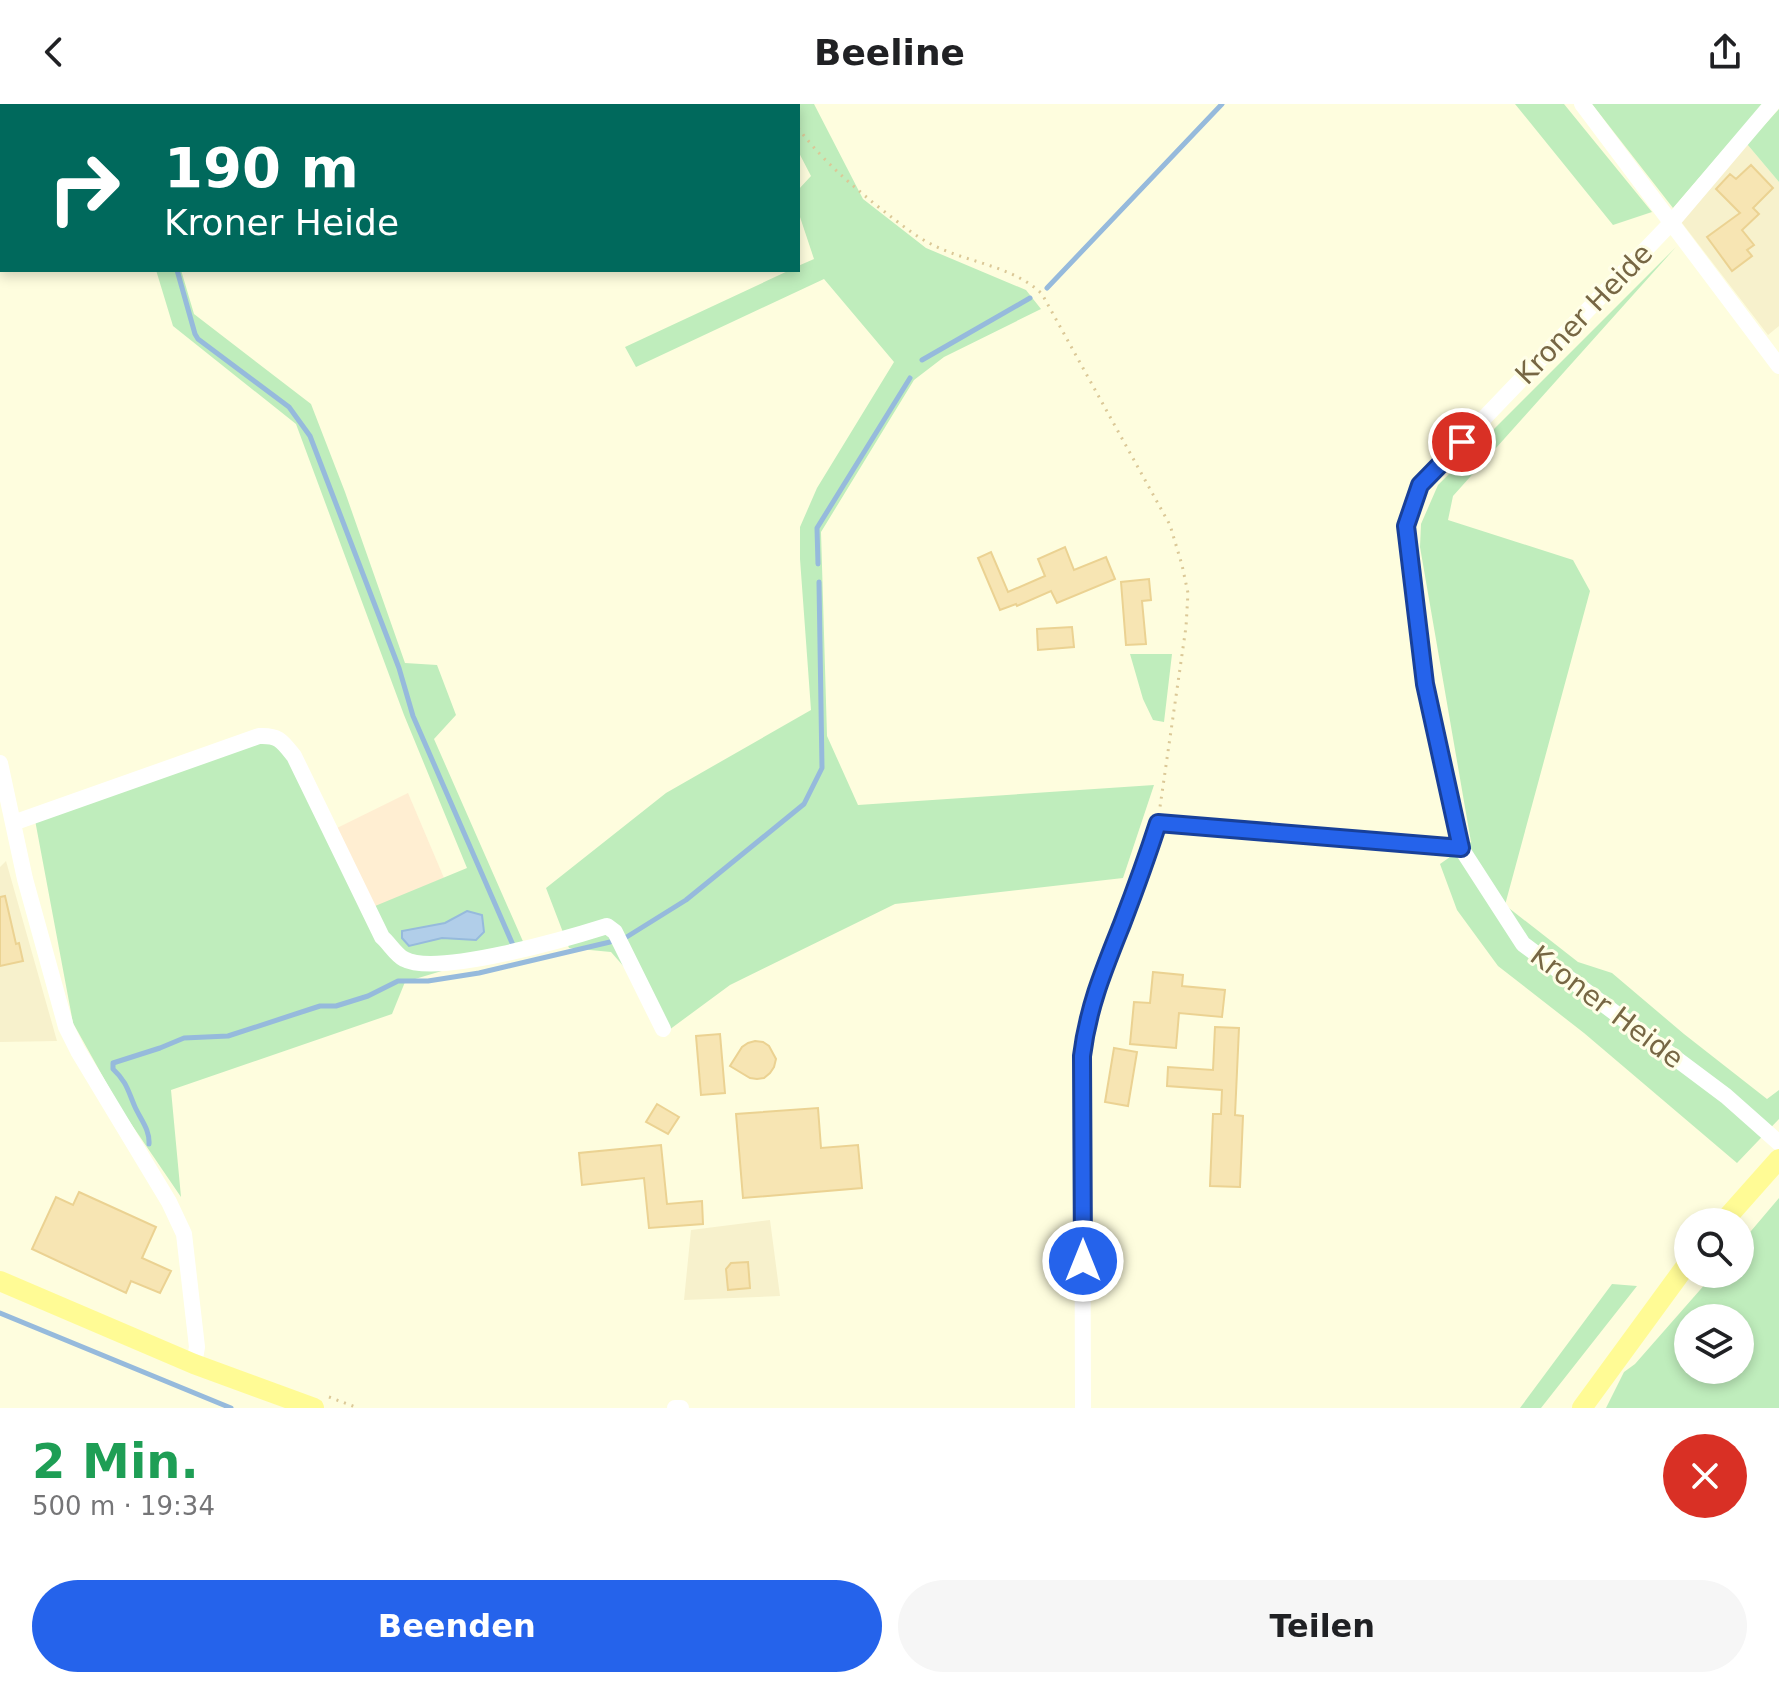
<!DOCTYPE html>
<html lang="de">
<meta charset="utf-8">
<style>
:root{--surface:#fff;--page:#f6f6f6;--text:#202124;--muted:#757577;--accent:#2563eb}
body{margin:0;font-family:"DejaVu Sans",sans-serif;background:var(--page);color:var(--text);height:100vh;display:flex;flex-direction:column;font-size:30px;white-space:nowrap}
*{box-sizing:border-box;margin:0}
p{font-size:26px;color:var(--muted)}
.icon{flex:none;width:44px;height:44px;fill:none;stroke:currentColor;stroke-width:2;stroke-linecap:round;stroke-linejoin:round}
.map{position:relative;height:1304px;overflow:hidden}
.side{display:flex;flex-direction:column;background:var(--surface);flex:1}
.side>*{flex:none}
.hud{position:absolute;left:0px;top:0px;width:800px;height:168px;box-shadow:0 4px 12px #0003;background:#00695c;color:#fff;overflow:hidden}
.controls{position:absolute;left:1674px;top:1104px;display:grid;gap:16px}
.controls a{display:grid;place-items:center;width:80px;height:80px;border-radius:50%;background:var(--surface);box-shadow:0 4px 12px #0003;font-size:40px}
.pin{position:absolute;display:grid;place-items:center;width:68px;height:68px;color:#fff;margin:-34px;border:4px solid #fff;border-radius:50%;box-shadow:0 2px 8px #0007}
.me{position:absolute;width:88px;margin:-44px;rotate:0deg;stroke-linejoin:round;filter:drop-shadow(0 0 6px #0008)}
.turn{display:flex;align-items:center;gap:28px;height:168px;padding:0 32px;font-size:36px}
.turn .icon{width:104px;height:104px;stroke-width:2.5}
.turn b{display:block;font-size:56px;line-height:68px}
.round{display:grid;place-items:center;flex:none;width:84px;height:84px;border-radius:42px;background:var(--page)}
.summary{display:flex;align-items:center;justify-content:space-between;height:136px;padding:0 32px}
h1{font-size:48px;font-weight:700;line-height:60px;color:#1e9e55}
.action{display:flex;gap:16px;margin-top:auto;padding:16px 32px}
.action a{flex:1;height:92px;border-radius:48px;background:var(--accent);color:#fff;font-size:32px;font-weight:700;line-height:92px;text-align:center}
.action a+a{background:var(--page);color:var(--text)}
header{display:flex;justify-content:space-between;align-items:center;height:104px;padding:0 32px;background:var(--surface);font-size:36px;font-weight:700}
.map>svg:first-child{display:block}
.residential{fill:#f7f1cc}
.commercial{fill:#ffeed2}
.green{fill:#bfedbc;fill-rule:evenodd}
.water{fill:#b1cee9;stroke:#96badc;stroke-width:2}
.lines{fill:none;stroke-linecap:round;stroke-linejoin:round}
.stream{stroke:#96badc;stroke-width:5}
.building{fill:#f7e5b3;stroke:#ebd292;stroke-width:2}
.path{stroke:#dbc897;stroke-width:3;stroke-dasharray:2 6;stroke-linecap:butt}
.minor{stroke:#fff;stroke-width:16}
.major{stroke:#fffb95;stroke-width:20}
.route-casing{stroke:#184099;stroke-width:20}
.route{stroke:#2563eb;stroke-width:14}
.labels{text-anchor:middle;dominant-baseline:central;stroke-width:6;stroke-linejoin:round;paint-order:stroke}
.street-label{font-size:28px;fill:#776744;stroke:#fffee7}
</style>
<header><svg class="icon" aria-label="back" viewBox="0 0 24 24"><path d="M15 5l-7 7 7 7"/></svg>Beeline<svg class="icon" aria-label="share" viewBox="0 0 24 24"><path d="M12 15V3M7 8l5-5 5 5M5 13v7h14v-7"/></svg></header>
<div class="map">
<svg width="1779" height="1304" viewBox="0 0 1779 1304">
<rect width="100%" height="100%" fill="#fefdde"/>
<path class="residential" d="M1747 40 1779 78V222L1768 231 1679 115Z
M6 757 57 937 0 938V763Z
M770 1116 780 1192 684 1196 691 1126Z"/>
<path class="commercial" d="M408 689 444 774 375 803 337 724Z"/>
<path class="green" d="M773 0H814L863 95 926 144 1026 186 1041 205 944 253 914 276 821 428 827 632 858 701 1154 681 1123 774 895 800 730 881 669 926 632 872 611 848 569 844 546 784 666 689 811 606 800 455V423L817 384 894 258 824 175 636 263 625 243 790 166H798V162L814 155 798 107V86L811 72 798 47V2H774Z
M1515 0H1564L1652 108 1613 121Z
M1592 0H1763L1673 104Z
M1779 5V78L1747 40Z
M1676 143 1453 392 1448 416 1573 456 1590 487 1505 801 1578 858 1612 869 1684 930 1767 995 1779 986V1015L1737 1059 1584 929 1498 862 1457 806 1440 760 1471 738 1420 443 1421 420 1438 381Z
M156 166H181L194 210 311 300 345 388 405 559 437 561 456 611 434 635 525 842 405 878 392 910 171 986 181 1093 121 1005 73 919 35 716 274 626 363 807 467 764 404 611 296 320 173 222ZM467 807 476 835 442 834 409 842 402 834V827L445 819Z
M1130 550H1172L1164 618 1153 616 1143 595Z
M1779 1094V1304H1606L1624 1268 1635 1260 1714 1170H1740V1140ZM1688 1214H1740V1266H1688Z
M1612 1180 1637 1182 1541 1304H1520Z"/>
<path class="water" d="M467 807 482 811 484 828 476 836 442 834 409 842 402 834V827L445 819Z"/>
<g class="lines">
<path class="stream" d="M130 0V2
M177 166 195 230 198 235 289 303 310 332 399 564 413 612 513 841
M1047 184 1222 0
M922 256 1030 194
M818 460 817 424 910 274
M625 834 686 796 804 700 822 664 819 478
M149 1040C150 1026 141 1016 135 1003 128 987 127 978 113 965V959L160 944 184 934 228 932 320 902H336L368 892 398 877H428L479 869 610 838
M0 1209 231 1304"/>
</g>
<path class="building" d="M1751 61 1773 84 1753 104 1759 110 1742 126 1754 141 1747 146 1752 152 1732 167 1707 133 1740 109 1716 85 1730 70 1736 75Z
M1065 443 1074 466 1106 453 1115 475 1057 499 1051 487 1017 502 1016 500 1000 506 978 454 991 448 1008 488 1045 472 1038 455Z
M1149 475 1151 496 1142 497 1146 540 1126 541 1121 478Z
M1072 523 1074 543 1038 546 1037 525Z
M5 792 16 840 19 839 23 857 0 862V793Z
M1153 868 1183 871 1182 882 1225 886 1222 913 1179 909 1176 944 1130 940 1134 898 1150 899Z
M1215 923 1239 924 1235 1011 1243 1012 1240 1083 1210 1082 1213 1010H1221L1222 986 1167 982 1168 963 1213 966Z
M720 930 725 989 701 991 696 932Z
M755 937 763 938 769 942 776 955 774 963 770 969 764 974 757 975 750 974 730 962 742 943 748 939Z
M1114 944 1137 948 1128 1002 1105 998Z
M657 1000 679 1013 668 1030 646 1018Z
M818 1004 821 1044 858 1041 862 1084 743 1094 736 1010Z
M661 1041 667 1100 702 1097 703 1120 649 1124 644 1074 582 1081 579 1049Z
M79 1088 156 1123 142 1154 171 1167 160 1189 131 1177 126 1189 32 1145 56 1093 73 1101Z
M748 1158 750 1184 728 1186 726 1165 731 1159Z"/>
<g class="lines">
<path class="path" d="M784 0 786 2
M798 24C823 57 849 79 881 105 897 117 913 131 931 140 967 159 1012 161 1042 190L1170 421 1182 461 1188 489 1186 523 1160 703
M329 1293 358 1304"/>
<path class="minor" d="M1582 0 1779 262
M0 659 25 775 66 923 78 947 169 1098 184 1130 197 1243 194 1260
M13 719 259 632C279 631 282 637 294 652L382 833C389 839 396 851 404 855 437 873 569 834 607 822L615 828 663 925
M1461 744 1523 840 1726 992 1779 1039
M675 1304H681
M1083 1304 1082 952 1086 918 1095 890 1142 768 1158 719 1461 744 1425 580 1406 422 1420 381 1671 119 1772 0"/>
<path class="major" d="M1723 1118 1779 1055
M0 1177 194 1260 314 1304
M1582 1304 1688 1159"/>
</g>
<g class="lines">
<defs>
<path id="route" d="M1083 1157 1082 952C1088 903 1104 865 1122 820 1135 786 1147 753 1158 719L1461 744 1425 580 1406 422 1420 381 1462 338"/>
</defs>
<use href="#route" class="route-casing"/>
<use href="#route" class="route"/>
</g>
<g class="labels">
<g class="street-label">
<text transform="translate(1584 210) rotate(-46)">Kroner Heide</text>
<text transform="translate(1607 903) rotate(37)">Kroner Heide</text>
</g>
</g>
</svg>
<div class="controls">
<a><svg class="icon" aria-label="search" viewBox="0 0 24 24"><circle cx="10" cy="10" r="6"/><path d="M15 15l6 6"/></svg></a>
<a><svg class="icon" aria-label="layers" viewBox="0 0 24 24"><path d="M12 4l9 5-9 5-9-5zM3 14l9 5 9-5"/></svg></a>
</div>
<div class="pin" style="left:1462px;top:338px;background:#d93025"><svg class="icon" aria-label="arrive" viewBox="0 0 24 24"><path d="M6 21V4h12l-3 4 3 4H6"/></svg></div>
<svg class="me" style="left:1083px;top:1157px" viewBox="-20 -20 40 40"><circle r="17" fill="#2563eb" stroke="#fff" stroke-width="3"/><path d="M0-11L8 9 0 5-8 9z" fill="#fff"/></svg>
<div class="hud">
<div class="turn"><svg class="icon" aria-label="right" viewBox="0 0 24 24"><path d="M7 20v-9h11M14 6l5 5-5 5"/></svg><div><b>190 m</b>Kroner Heide</div></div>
</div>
</div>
<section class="side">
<div class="summary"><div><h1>2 Min.</h1><p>500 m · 19:34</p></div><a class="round" style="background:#d93025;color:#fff"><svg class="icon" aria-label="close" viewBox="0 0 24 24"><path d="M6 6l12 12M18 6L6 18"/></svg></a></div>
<div class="action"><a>Beenden</a><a>Teilen</a></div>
</section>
